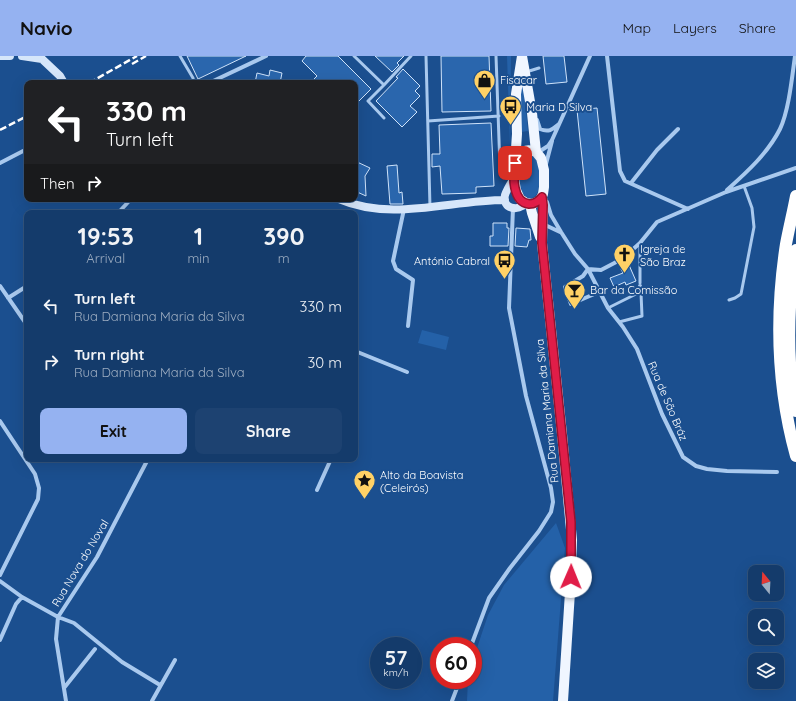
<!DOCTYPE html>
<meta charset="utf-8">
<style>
:root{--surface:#143b6b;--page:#1d4271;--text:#f1f3f6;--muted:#9dadc1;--line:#33557e;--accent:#95b2f1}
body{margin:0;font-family:Quicksand,sans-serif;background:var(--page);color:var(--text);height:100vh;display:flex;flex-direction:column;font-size:15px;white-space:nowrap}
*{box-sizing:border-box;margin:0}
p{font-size:13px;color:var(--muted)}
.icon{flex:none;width:22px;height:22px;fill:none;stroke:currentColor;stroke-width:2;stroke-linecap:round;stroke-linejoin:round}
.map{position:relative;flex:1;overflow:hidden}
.sheet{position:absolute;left:24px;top:154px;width:334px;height:252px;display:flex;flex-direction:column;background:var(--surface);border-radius:8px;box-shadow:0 4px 16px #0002,0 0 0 1px var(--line)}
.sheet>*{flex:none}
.banner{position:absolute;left:24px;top:24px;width:334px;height:122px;border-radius:8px;box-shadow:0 4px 16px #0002,0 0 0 1px var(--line);background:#202124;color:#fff;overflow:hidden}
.needle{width:26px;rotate:342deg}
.controls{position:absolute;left:748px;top:509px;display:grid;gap:8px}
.controls a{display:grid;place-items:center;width:36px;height:36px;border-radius:8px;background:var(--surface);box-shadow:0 4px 16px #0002,0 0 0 1px var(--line);font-size:20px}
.speed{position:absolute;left:370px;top:581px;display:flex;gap:8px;font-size:20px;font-weight:700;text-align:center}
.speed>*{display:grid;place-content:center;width:52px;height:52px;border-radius:50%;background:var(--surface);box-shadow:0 4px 16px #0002,0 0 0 1px var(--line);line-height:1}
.speed small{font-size:10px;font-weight:400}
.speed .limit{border:6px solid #d22;background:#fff;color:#111}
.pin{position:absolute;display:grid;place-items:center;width:34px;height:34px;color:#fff;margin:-17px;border-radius:8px;box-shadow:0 2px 6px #0006}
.me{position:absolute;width:44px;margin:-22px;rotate:1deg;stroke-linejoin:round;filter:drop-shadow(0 0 3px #0008)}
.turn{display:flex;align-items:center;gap:14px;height:84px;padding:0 16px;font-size:18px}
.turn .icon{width:52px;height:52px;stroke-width:2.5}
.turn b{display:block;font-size:28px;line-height:34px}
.then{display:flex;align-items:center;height:38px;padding:0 16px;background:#0003;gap:8px;font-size:15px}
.eta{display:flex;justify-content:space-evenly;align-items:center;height:68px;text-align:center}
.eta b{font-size:24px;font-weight:800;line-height:28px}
.action{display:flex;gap:8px;margin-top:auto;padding:8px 16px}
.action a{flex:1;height:46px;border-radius:8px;background:var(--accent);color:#111;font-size:16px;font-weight:800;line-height:46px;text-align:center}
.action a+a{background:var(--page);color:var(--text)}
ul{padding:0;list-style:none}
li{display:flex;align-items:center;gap:12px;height:56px;padding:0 16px}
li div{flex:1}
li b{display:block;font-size:15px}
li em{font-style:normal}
header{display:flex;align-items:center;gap:24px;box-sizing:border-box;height:56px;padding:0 20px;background:var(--accent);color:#111}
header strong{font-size:19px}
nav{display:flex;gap:22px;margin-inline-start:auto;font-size:14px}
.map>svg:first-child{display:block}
.green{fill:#2461a8}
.building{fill:#2a66ad;stroke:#cfe3fa}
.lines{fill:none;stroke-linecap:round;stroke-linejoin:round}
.lane{stroke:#a9c9ee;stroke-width:3}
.street{stroke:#a9c9ee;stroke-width:4}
.secondary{stroke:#d6e6fa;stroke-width:8}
.primary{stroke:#f0f6ff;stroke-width:10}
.highway{stroke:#fff;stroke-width:12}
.rail{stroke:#fff;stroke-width:2.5;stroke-dasharray:7 3;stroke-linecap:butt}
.route-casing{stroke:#92132f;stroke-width:10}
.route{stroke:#e11d48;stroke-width:7}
.labels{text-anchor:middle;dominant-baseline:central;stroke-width:4;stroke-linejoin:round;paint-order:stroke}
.poi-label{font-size:11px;fill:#fff;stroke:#1b4f8f;text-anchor:start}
.street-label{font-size:11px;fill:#fff;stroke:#1b4f8f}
</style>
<header>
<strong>Navio</strong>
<nav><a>Map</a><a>Layers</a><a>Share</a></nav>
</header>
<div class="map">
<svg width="796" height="645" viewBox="0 0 796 645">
<rect width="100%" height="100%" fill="#1b4f8f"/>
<path class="green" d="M507 0H511L510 89Z
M521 23 523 24 528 75 521 76Z
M527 98C528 98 533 99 533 100 541 105 543 139 532 142 518 146 515 105 527 98Z
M422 274 449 281 446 294 418 287Z
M556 467 565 492 553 645H467L468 624H473V604L488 559 504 529Z"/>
<path class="building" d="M187 0H246L198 23Z
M306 0H338L371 33 355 49V27H316L313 24 317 20 302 5Z
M375 0H404L397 7 399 9 392 16Z
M441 0H489L491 55 442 56Z
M543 0H564L567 26 546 28Z
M403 13 420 30 415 35 420 40 410 50 417 56 402 71 376 45 398 22 396 21Z
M270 14 282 17 280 27H255L257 17 269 20Z
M597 52 606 138 586 140 577 54Z
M491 67 494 130 476 131V137L442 138 440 110 432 111V98H440L439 69Z
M355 105 370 112 365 120 366 140 355 135Z
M397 109 399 137 402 136 403 148H390L387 110Z
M493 167H507V172H509L508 190H490V180H493Z
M516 172 530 173 531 184H529L527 191 515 190Z
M629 209 636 225 626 229 625 226 614 231 610 222 623 217 621 213Z"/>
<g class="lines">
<path class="lane" d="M180 0 193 22 194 27
M354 0 384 29 411 0
M426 0 430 151
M496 0 500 112C502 119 508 119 511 125
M526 16 539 12
M384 29 368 45 384 62
M428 65 499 60
M640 187V227
M729 244 735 242 741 238 754 171 752 152 744 130
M608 252 636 238 641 237 642 260 619 266"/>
<path class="street" d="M607 0 620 115 625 125 688 153
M209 27 266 0
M537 64 540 73C549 77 553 73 559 68
M537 97 548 90 552 84 590 0
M0 107 27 93
M546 108 552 85
M631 127 657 94 678 73
M727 134C747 116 768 97 780 73 789 54 792 21 795 0
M547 146 551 159 561 176 575 198 588 213 608 252 623 271 637 293 662 358 683 401 696 410 707 413 727 415 777 416
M404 153 393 205 396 213 413 224 408 270
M118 157 131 143
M543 168 560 176
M588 213 601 214 622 203 640 187 657 166 726 136 796 112
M588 213 583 220 565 231 571 248 599 236
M0 230 27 269
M640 230V232
M8 242 27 230
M355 295 407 316
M0 365 35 418 39 432 38 443 0 519
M317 434 331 403
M0 525 22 541 58 561 74 567 122 606 160 629
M0 584 16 548 22 541
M471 590 489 542 510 512 539 475 551 456 553 446 551 432 526 340 509 252 513 152
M64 632 95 593
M66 645 56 583 58 561 97 501 148 403
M152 645 175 604
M452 645 460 624"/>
<path class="secondary" d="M0 0H10
M22 0 42 3 60 20 64 27
M514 122C511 127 507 133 505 139 502 153 518 156 526 147
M339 143C392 166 450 144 505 144"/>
<path class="primary" d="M522 0 532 57 536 96 541 102 544 114V131L543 138 540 144 533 148 526 147 520 143 516 134 514 122 517 78 516 38Z
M516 106C520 95 526 92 536 96
M542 141 543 149 542 187 562 378 572 484 570 536 563 645
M530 148 532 157 540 181"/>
<path class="highway" d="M796 140C793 156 789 172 786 188 775 259 777 331 796 400
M796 194C788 247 786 303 796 355"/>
<path class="rail" d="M132 8 146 0
M89 27 137 0
M0 74 27 60"/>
</g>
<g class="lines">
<defs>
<path id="route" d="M515 107C513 120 512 146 529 148 535 148 539 145 542 141L543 149 542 187 571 466V521"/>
</defs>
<use href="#route" class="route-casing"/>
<use href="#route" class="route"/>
</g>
<defs>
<symbol id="shop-pin" viewBox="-11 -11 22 30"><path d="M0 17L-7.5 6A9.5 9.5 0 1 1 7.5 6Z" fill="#ffd166" stroke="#1b4f8f"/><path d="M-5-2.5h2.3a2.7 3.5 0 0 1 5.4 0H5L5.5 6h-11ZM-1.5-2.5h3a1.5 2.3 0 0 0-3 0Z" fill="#111"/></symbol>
<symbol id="bus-pin" viewBox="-11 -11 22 30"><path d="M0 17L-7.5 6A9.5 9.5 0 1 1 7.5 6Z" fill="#ffd166" stroke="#1b4f8f"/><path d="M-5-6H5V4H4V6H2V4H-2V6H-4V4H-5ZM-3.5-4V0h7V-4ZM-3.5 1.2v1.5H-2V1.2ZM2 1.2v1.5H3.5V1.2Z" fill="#111"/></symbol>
<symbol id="church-pin" viewBox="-11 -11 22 30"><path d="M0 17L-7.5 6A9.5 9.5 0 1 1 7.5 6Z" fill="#ffd166" stroke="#1b4f8f"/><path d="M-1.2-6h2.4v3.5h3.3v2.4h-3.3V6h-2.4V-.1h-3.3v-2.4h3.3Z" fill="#111"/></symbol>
<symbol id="bar-pin" viewBox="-11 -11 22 30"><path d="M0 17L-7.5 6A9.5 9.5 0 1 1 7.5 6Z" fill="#ffd166" stroke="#1b4f8f"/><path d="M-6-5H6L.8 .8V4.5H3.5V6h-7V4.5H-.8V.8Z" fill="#111"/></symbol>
<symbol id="sight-pin" viewBox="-11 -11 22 30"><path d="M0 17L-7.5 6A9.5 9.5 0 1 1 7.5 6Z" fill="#ffd166" stroke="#1b4f8f"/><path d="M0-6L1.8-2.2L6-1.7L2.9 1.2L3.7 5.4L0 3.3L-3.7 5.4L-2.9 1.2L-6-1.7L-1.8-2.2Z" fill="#111"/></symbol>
</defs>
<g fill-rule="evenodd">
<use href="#shop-pin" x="472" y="12" width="25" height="34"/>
<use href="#bus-pin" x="498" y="38" width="25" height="34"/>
<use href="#church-pin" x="612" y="186" width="25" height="34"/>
<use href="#bus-pin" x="492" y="192" width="25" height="34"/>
<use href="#bar-pin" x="562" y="222" width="25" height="34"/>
<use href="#sight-pin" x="352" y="412" width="25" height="34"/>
</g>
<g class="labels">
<g class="poi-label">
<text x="500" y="24">Fisacar</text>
<text x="526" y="51">Maria D Silva</text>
<text x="640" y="193">Igreja de<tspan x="640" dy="13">São Braz</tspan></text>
<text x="490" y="205" text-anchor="end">António Cabral</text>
<text x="590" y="234">Bar da Comissão</text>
<text x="380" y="419">Alto da Boavista<tspan x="380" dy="13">(Celeirós)</tspan></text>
</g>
<g class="street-label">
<text transform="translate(668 345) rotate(67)">Rua de São Bráz</text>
<text transform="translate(547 355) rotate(-96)">Rua Damiana Maria da Silva</text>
<text transform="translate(80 507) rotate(-59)">Rua Nova do Noval</text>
</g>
</g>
</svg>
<div class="controls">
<a><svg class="needle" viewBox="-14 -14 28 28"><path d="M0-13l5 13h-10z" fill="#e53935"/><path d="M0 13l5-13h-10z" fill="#9dadc1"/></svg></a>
<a><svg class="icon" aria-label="search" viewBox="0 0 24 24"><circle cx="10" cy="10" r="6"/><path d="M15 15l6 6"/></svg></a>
<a><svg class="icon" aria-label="layers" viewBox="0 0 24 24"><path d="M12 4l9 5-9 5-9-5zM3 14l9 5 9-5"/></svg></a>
</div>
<div class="speed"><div>57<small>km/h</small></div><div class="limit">60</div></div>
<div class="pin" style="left:515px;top:107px;background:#d93025"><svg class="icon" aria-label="arrive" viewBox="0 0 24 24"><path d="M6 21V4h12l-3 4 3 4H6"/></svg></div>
<svg class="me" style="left:571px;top:521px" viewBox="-20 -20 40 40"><circle r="19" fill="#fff"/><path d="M0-13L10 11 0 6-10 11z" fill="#e11d48"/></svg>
<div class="banner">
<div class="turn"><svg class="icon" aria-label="left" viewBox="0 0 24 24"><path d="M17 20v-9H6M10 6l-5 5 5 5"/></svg><div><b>330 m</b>Turn left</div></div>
<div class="then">Then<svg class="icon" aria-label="right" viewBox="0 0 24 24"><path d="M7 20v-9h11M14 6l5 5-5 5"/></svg></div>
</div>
<section class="sheet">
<div class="eta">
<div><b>19:53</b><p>Arrival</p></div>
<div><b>1</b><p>min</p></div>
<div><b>390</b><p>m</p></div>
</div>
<ul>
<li><svg class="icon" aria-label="left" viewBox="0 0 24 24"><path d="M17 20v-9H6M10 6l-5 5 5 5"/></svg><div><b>Turn left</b><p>Rua Damiana Maria da Silva</p></div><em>330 m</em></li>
<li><svg class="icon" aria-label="right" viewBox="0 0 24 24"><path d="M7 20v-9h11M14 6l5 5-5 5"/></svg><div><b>Turn right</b><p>Rua Damiana Maria da Silva</p></div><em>30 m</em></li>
</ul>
<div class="action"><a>Exit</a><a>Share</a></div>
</section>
</div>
